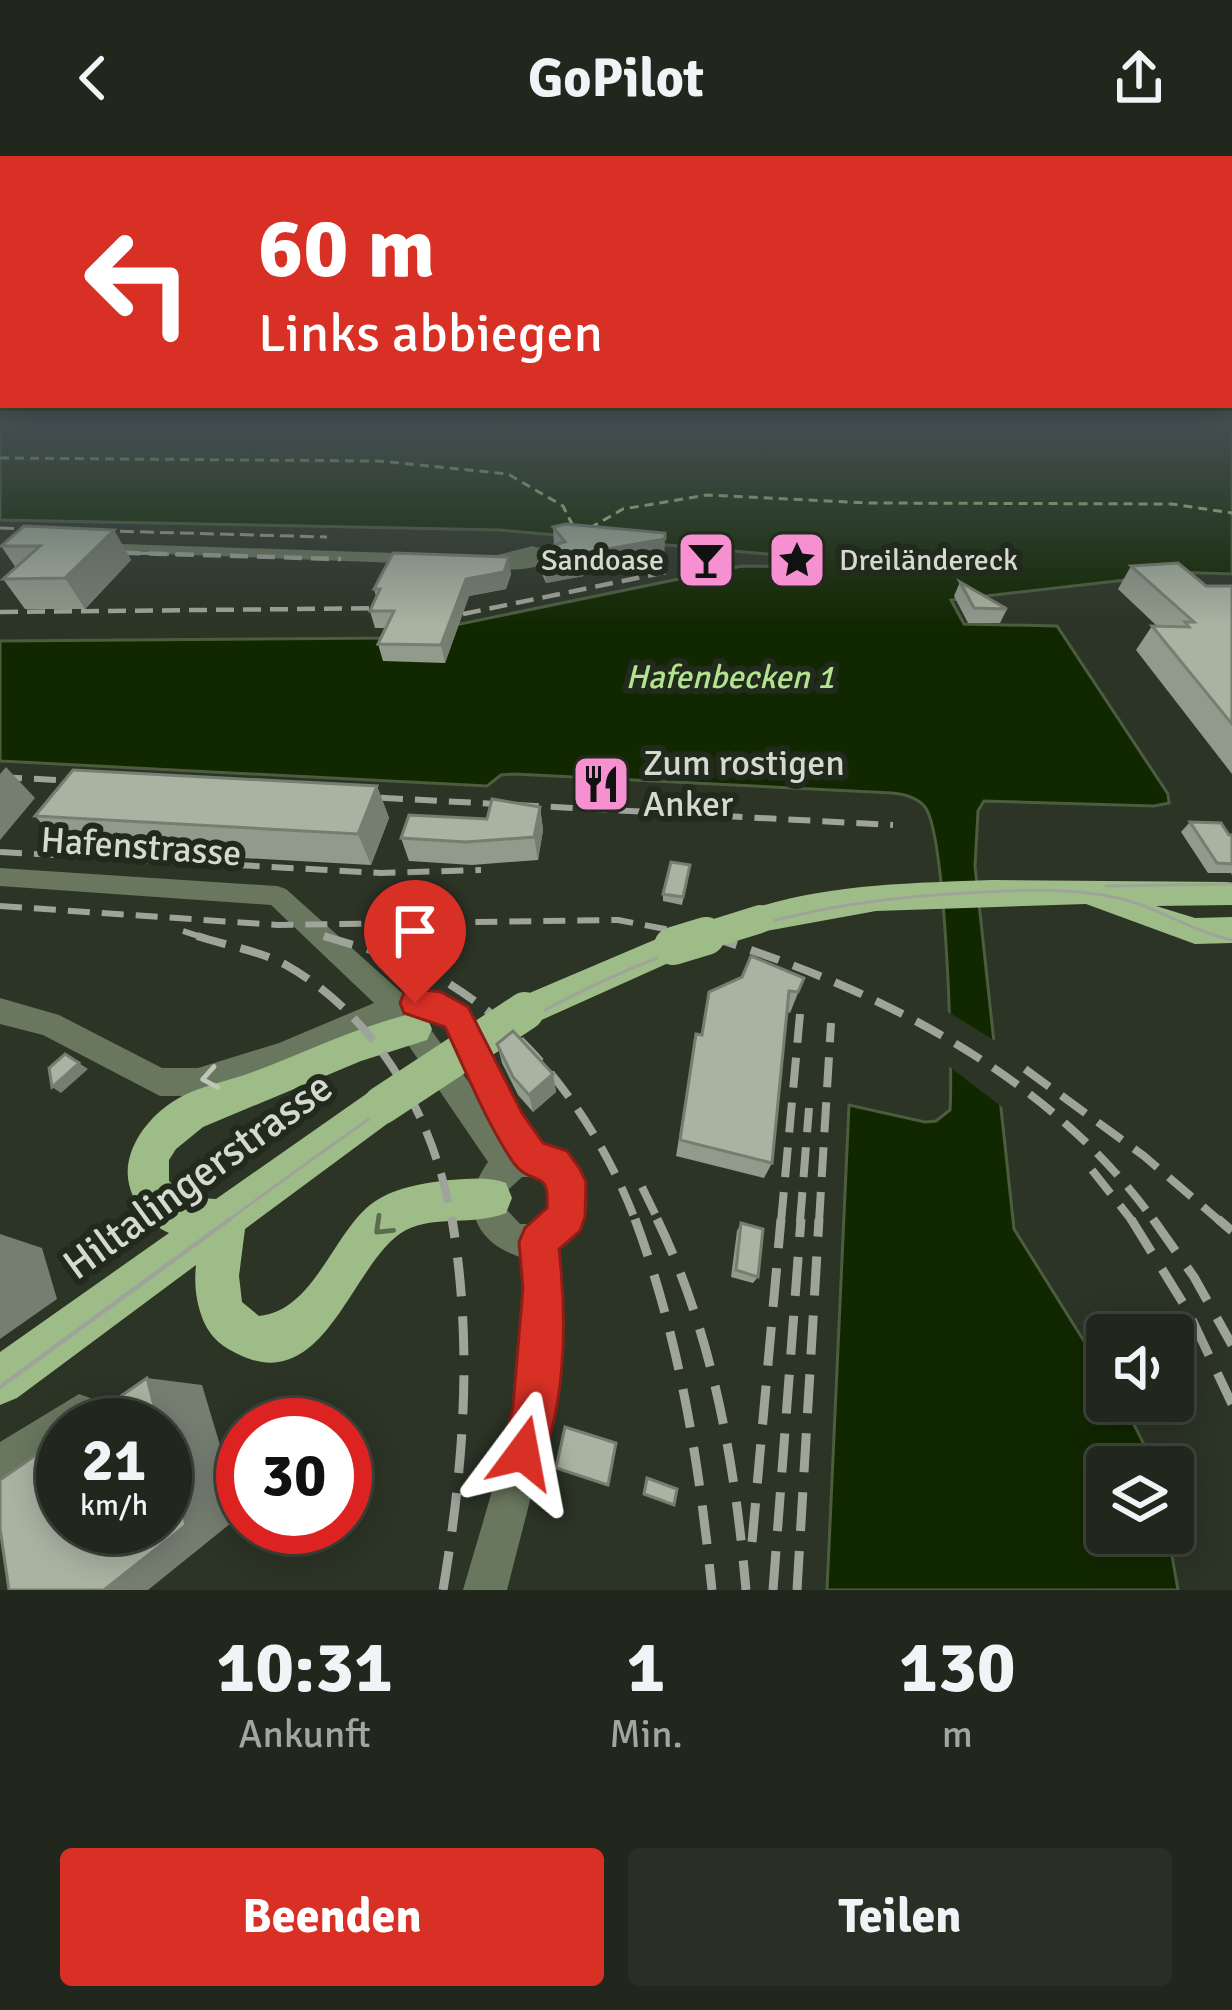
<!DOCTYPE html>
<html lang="de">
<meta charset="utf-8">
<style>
:root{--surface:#21271c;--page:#292f25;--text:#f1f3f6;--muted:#a2a5a3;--line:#3e443b;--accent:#d93025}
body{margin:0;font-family:Signika,sans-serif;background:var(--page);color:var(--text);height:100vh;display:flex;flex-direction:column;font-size:45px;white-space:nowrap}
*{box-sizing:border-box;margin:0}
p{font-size:39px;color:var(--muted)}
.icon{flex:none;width:66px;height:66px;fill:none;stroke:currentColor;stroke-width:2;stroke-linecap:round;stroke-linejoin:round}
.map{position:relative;height:1434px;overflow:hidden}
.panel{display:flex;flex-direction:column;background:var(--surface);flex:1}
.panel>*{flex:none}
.top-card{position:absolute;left:0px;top:0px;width:1233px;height:252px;box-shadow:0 6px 30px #0003,0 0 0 3px var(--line);background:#d93025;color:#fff;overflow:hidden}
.tools{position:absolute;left:1086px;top:1158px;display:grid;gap:24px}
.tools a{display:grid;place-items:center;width:108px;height:108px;border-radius:12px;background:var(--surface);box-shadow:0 6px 30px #0003,0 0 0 3px var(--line);font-size:60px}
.speed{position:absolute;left:36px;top:1242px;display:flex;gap:24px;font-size:60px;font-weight:700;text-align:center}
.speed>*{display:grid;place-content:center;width:156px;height:156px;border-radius:50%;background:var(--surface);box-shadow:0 6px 30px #0003,0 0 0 3px var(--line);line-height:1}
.speed small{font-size:30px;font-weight:400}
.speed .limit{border:18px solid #d22;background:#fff;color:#111}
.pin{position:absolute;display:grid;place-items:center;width:102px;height:102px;color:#fff;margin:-123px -51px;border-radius:50% 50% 50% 0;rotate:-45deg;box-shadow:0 0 12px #0007}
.pin .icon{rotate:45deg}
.me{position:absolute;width:132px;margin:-66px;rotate:13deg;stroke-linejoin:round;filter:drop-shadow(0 0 9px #0008)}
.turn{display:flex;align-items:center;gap:42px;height:252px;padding:0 60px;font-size:54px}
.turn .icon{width:156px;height:156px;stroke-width:2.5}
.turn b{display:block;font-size:84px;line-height:102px}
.eta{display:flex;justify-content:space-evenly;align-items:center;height:204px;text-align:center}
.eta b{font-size:72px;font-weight:700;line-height:84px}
.primary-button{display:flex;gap:24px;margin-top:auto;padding:24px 60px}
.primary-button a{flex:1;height:138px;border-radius:12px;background:var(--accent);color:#fff;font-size:48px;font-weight:700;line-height:138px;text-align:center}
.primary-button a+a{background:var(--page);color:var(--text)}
header{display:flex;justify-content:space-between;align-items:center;height:156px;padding:0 60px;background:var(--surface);font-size:54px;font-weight:700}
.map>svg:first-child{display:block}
.water{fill:#112700;stroke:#4c5d3f;stroke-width:3}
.pier{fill:#2c3426}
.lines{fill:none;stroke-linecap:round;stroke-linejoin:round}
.ferry{stroke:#b3e38e;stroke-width:3;stroke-dasharray:9 6;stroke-linecap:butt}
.minor{fill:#68775e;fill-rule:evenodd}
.major{fill:#9ebc88;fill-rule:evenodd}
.tram-far1{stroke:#9ea499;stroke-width:3}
.tram{stroke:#9ea499;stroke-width:4.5}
.rail-far4{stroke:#9ea499;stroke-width:3;stroke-dasharray:14 6;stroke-linecap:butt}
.rail-far3{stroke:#9ea499;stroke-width:4.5;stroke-dasharray:18 9;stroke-linecap:butt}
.rail-far2{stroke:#9ea499;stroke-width:6;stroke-dasharray:22 12;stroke-linecap:butt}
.rail-far1{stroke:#9ea499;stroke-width:8;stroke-dasharray:30 15;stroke-linecap:butt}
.rail{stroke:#9ea499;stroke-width:9;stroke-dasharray:39 20;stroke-linecap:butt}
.major-bridge-far1{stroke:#9ebc88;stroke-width:28}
.major-bridge{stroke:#9ebc88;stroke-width:38}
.wall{fill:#919a8b}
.shaded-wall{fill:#767d71}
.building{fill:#a9b3a2;stroke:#767d71;stroke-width:3}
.oneway{stroke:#bfc6ba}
.oneway2{stroke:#5a6c4d}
.route{fill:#d93025;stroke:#8d1f18;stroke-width:3}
.labels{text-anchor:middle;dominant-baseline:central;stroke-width:12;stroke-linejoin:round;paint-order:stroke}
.far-poi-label{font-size:30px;fill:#d5dad1;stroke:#222a1d;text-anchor:end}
.far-water-label{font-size:33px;font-style:italic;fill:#b3e38e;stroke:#222a1d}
.poi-label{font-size:36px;fill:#d5dad1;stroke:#222a1d;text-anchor:start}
.street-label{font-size:36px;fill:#d5dad1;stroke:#222a1d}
.near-street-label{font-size:42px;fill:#d5dad1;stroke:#222a1d}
</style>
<header><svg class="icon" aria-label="back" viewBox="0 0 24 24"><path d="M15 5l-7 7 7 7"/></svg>GoPilot<svg class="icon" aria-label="share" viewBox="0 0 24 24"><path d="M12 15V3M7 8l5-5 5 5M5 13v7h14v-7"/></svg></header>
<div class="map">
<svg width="1232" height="1434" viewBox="0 0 1232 1434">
<rect width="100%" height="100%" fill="#2c3426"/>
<path class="water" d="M0 270H1232V418L1142 415 1134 423 951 444 964 468 1057 470 1168 638 1169 647 1154 650 984 645 978 655 975 710 1014 1073 1107 1222V1245H1122L1155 1310 1107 1311V1377H1168L1178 1434H827L849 949 925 966 936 965 950 954C953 910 946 679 925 651 917 641 903 638 892 637L514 618 501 619 487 630 0 605V485L392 482 742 410 803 411 810 408V401L799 396 779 399 500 374 0 364Z"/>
<path class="pier" d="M940 851 1002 889 1011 958 942 905Z"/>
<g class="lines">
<path class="ferry" d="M0 302 380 305 508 318 563 350 572 368
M590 372 623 353 707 339 870 347 1172 348 1232 357"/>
<path class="minor" d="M93 387 424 398 432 403 424 408 88 395V389Z
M533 390 557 401C535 417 498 417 474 405Z
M0 712 277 730 286 733 402 837C422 835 448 836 464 850 482 866 513 946 531 973 549 999 584 1003 587 1041 589 1063 576 1085 557 1095L561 1132 554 1251 507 1434H463C495 1323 532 1220 523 1102 475 1088 458 1048 488 1006L392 865 282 914 198 940H160L43 879 0 868V842L59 859 162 912H198L279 887 374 847 271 749 0 730ZM421 860 447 870 483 946ZM522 1021H540L553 1035V1054L540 1068H520L507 1054V1035Z
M79 1238 93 1243 98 1257 93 1269H63V1291L0 1330V1286Z"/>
<path class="major" d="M992 724 1227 726 1232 727V749L1156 750 1195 762 1232 761V787L1195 788 1086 748 876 755 760 776 749 772 744 763 749 754C825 728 912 727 992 724Z
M673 776 684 780 689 790 684 800 537 866 525 871 513 866 508 855 513 844Z
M414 857 427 862 432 873 427 884 361 905 203 971 176 993 169 1004V1025L186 1041 216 1043 369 936 382 930 395 936 401 949 395 962 245 1073 239 1120 242 1146 259 1160C313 1155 332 1080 370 1049 391 1032 423 1027 450 1024 470 1023 487 1020 506 1027L512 1042 506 1057C474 1070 436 1059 406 1074 353 1102 327 1238 242 1200 223 1191 212 1184 203 1164 196 1146 194 1129 196 1109L17 1242 0 1249V1196L169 1077C147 1067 135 1052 129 1028 122 998 144 966 168 949 191 932 221 927 247 918 303 898 355 871 414 857Z"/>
<path class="tram-far1" d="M1106 730 1232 728
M226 1066C457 896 652 755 950 738 1002 735 1061 730 1113 741 1155 749 1190 775 1232 784"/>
<path class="tram" d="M0 1231 230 1063"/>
<path class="rail-far4" d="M0 372 327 381
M95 396 195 399"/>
<path class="rail-far3" d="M95 396 341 403
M0 456 402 452
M463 458 666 416"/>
<path class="rail-far2" d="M0 621 96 626
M347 640 893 669
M0 696 381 717 481 714
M0 750 278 769 618 764 718 783
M183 775 207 783
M324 780 332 783"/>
<path class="rail-far1" d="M197 780C225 789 260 795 286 809 378 861 435 963 452 1066
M324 780C358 791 397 800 429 816 527 869 597 963 636 1066
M708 780C876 832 1050 919 1155 1066
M1025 913 1144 1000 1221 1066
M1092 1014 1133 1066
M642 1031 659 1066
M781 1066 800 858
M800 1066 809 952
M819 1066 831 867"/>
<path class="rail" d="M635 1063C680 1184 699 1306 712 1434
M657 1063C713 1179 735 1307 746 1434
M1131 1063 1188 1155 1232 1248
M1153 1063 1194 1121 1232 1189
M1218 1063 1232 1075
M752 1386 781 1063
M443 1434C464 1308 473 1189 452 1063
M773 1434 801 1063
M797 1434 819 1063"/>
<path class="major-bridge-far1" d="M696 783 760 763"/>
<path class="major-bridge" d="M673 790 706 780
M382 949 525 855"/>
</g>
<path class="wall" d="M553 371 664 405 546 427 541 416 539 393 554 389Z
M114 374 131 404 85 453H25L3 423 16 412 1 390Z
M1131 410 1206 430H1232V618L1136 494 1152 470 1158 471 1118 433Z
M511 418 506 433 469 440 445 507 383 505 378 488 386 472H375L370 455 376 440 374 433Z
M960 426 1007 453 1000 467H968L954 440Z
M377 630 389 662 371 709 64 692 35 660Z
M540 651 543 674 538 704 472 709 409 705 401 682Z
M1190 666 1232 679V719L1231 717H1208L1181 676Z
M690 709 682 749 663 745V738Z
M742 821 804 822 790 857 787 856 772 1007 764 1022 676 1000 693 897 701 879Z
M497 888 553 918 556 936 533 956 518 939 502 907Z
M741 1067 758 1121 753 1127 731 1121 737 1075Z"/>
<path class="shaded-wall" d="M114 374 131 404 85 453 65 422Z
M665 383 664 405 546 427 544 404Z
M509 401 511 418 506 433 469 440 445 507 441 489 466 423Z
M6 611 35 642 0 684V618Z
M377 630 389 662 371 709 358 678Z
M540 651 543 674 538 704 534 681Z
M79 907 88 913 61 937 52 931Z
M553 918 556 936 533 956 529 939Z
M0 1078 42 1092 57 1143 0 1183Z
M147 1222 202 1229 241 1359 148 1434H104L165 1291V1269H159Z"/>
<path class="building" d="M566 368 665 377V383L544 404 539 393 565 386 553 371Z
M24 370 114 374 65 422 3 423 40 390H1Z
M393 397 509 401 504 416 466 423 441 489 378 488 394 455H370L380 433H374Z
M1178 407 1206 430H1232V568L1152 470 1189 471 1185 466H1194L1131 410Z
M960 426 1007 453 974 452Z
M73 614 377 630 358 678 35 660Z
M492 643 540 651 534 681 466 686 401 682 409 659 487 663Z
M1190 666 1221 667 1229 679H1232V708L1217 707Z
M671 706 690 709 683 741 663 738Z
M751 800 804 822 798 836 789 835 772 1007 680 984 696 878 702 879 709 836 742 821Z
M513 875 553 918 529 939 513 921 497 888Z
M65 898 79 907 52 931 49 912Z
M741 1067 763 1073 758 1121 736 1114Z
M147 1222 159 1269H79Z
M565 1271 616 1287 608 1329 556 1312Z
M63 1280V1371H165V1291L186 1369 104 1434H9L0 1372V1324Z
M647 1322 677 1333 674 1349 644 1338Z"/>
<defs><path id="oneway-chevron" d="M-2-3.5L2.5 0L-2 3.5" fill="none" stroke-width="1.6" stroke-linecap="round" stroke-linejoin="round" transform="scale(3)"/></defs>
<use class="oneway" href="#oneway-chevron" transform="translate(210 922) rotate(170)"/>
<use class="oneway2" href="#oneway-chevron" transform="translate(382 1071) rotate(136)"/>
<linearGradient id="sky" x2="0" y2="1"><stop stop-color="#181d15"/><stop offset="0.57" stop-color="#455052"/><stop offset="1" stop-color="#455052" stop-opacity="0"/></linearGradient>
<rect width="1232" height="470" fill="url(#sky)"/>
<path class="route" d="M415 833 441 836 468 851 522 957 543 987 567 995 580 1013 586 1026 585 1061 580 1075 559 1093C567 1164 566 1246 539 1313L523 1319 507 1313 500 1297 513 1251 523 1132 519 1086 525 1072 547 1052C550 1010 531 1032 513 1006 485 964 467 917 445 871L404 857 400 847 404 837Z"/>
<defs>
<symbol id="bar-square" viewBox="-11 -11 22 22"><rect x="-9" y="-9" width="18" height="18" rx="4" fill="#f690d0" stroke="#222a1d"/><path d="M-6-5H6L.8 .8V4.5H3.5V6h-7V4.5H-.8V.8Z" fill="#111"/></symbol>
<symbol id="sight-square" viewBox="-11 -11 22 22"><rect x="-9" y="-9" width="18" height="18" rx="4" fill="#f690d0" stroke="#222a1d"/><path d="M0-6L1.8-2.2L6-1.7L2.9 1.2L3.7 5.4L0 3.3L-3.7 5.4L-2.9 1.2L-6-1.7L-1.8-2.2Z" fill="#111"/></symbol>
<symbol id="restaurant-square" viewBox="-11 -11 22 22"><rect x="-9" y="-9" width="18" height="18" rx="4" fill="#f690d0" stroke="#222a1d"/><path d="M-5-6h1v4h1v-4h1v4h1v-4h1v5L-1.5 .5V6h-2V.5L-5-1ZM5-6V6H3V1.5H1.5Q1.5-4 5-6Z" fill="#111"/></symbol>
</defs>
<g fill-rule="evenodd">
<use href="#bar-square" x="673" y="371" width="66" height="66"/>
<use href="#sight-square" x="764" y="371" width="66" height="66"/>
<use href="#restaurant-square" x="568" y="595" width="66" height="66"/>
</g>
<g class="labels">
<g class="far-poi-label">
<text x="664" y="404">Sandoase</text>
<text x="839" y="404" text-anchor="start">Dreiländereck</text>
</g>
<g class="far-water-label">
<text x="730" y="521">Hafenbecken 1</text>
</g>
<g class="poi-label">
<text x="643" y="607">Zum rostigen<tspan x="643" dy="41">Anker</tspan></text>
</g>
<g class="street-label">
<text transform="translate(141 691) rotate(4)">Hafenstrasse</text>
</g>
<g class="near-street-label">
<text transform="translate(198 1020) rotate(-36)">Hiltalingerstrasse</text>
</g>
</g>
</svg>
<div class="tools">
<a><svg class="icon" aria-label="sound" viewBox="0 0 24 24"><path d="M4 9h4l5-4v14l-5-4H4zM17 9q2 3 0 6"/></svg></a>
<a><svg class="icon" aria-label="layers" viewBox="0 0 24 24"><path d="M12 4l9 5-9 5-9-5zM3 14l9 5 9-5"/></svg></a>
</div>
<div class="speed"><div>21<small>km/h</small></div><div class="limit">30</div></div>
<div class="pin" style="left:415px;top:847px;background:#d93025"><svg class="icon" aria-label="arrive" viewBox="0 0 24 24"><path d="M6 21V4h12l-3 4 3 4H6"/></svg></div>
<svg class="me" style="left:523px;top:1297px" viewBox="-20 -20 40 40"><path d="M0-17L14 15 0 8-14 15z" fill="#d93025" stroke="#fff" stroke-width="4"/></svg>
<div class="top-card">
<div class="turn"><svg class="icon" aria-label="left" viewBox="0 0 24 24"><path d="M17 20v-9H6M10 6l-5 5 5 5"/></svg><div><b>60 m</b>Links abbiegen</div></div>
</div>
</div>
<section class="panel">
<div class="eta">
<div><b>10:31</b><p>Ankunft</p></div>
<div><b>1</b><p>Min.</p></div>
<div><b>130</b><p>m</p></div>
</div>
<div class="primary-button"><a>Beenden</a><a>Teilen</a></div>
</section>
